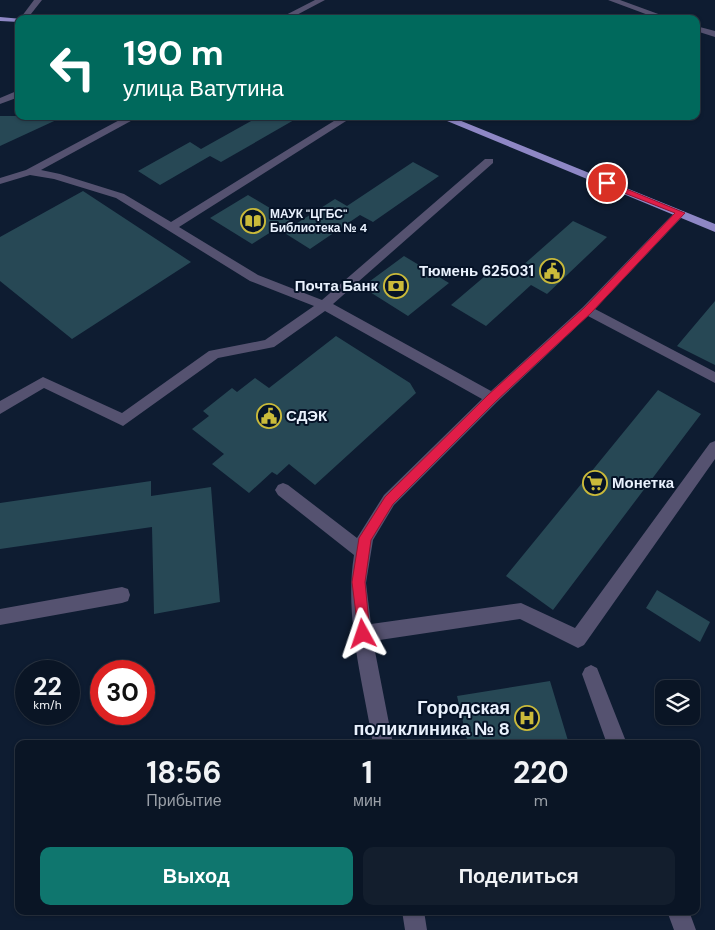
<!DOCTYPE html>
<html lang="ru">
<meta charset="utf-8">
<style>
:root{--surface:#0a1525;--page:#131e2d;--text:#f1f3f6;--muted:#999fa7;--line:#2a3442;--accent:#0f766e}
body{margin:0;font-family:"DM Sans",sans-serif;background:var(--page);color:var(--text);height:100vh;display:flex;flex-direction:column;font-size:19px;white-space:nowrap}
*{box-sizing:border-box;margin:0}
p{font-size:16px;color:var(--muted)}
.icon{flex:none;width:28px;height:28px;fill:none;stroke:currentColor;stroke-width:2;stroke-linecap:round;stroke-linejoin:round}
.map{position:relative;flex:1;overflow:hidden}
.panel{position:absolute;left:15px;top:740px;width:685px;height:175px;display:flex;flex-direction:column;background:var(--surface);border-radius:10px;box-shadow:0 1px 4px #0004,0 0 0 1px var(--line)}
.panel>*{flex:none}
.hud{position:absolute;left:15px;top:15px;width:685px;height:105px;border-radius:10px;box-shadow:0 1px 4px #0004,0 0 0 1px var(--line);background:#00695c;color:#fff;overflow:hidden}
.fabs{position:absolute;left:655px;top:680px;display:grid;gap:10px}
.fabs a{display:grid;place-items:center;width:45px;height:45px;border-radius:10px;background:var(--surface);box-shadow:0 1px 4px #0004,0 0 0 1px var(--line);font-size:25px}
.speed{position:absolute;left:15px;top:660px;display:flex;gap:10px;font-size:25px;font-weight:700;text-align:center}
.speed>*{display:grid;place-content:center;width:65px;height:65px;border-radius:50%;background:var(--surface);box-shadow:0 1px 4px #0004,0 0 0 1px var(--line);line-height:1}
.speed small{font-size:12px;font-weight:400}
.speed .limit{border:8px solid #d22;background:#fff;color:#111}
.pin{position:absolute;display:grid;place-items:center;width:42px;height:42px;color:#fff;margin:-21px;border:2px solid #fff;border-radius:50%;box-shadow:0 1px 5px #0007}
.me{position:absolute;width:55px;margin:-28px;rotate:355deg;stroke-linejoin:round;filter:drop-shadow(0 0 4px #0008)}
.turn{display:flex;align-items:center;gap:18px;height:105px;padding:0 25px;font-size:22px}
.turn .icon{width:65px;height:65px;stroke-width:2.5}
.turn b{display:block;font-size:35px;line-height:42px}
.eta{display:flex;justify-content:space-evenly;align-items:center;height:85px;text-align:center}
.eta b{font-size:30px;font-weight:700;line-height:35px}
.action{display:flex;gap:10px;margin-top:auto;padding:10px 25px}
.action a{flex:1;height:58px;border-radius:10px;background:var(--accent);color:#fff;font-size:20px;font-weight:700;line-height:58px;text-align:center}
.action a+a{background:var(--page);color:var(--text)}
.map>svg:first-child{display:block}
.building{fill:#274855}
.lines{fill:none;stroke-linecap:round;stroke-linejoin:round}
.minor{fill:#555270;fill-rule:evenodd}
.major{fill:#8e87c5;fill-rule:evenodd}
.route{fill:#e11d48;stroke:#92132f}
.labels{text-anchor:middle;dominant-baseline:central;stroke-width:4;stroke-linejoin:round;paint-order:stroke}
.far-poi-label{font-size:12px;font-weight:bold;fill:#e9f1fd;stroke:#061327;text-anchor:start}
.poi-label{font-size:15px;font-weight:bold;fill:#e9f1fd;stroke:#061327;text-anchor:end}
.near-poi-label{font-size:18px;font-weight:bold;fill:#e9f1fd;stroke:#061327;text-anchor:end}
</style>
<div class="map">
<svg width="715" height="930" viewBox="0 0 715 930">
<rect width="100%" height="100%" fill="#0e1c31"/>
<path class="building" d="M0 116H65L0 146Z
M260 116H301L221 162 210 156 160 185 138 171 190 142 201 149Z
M413 162 439 176 373 222 360 215 310 249 283 232 335 199 347 206Z
M83 191 191 262 72 339 0 281V237Z
M248 195 290 220 252 244 210 218Z
M573 221 607 237 547 294 531 285 486 326 451 305 498 265 513 274Z
M404 256 449 283 408 316 362 287Z
M715 301V365L677 346Z
M336 336 410 383 416 393 315 485 289 464 277 475 272 472 249 493 212 464 224 454 192 429 209 416 203 411 232 388 237 392 255 378 269 388Z
M658 390 701 414 553 610 506 576Z
M151 481V496L211 487 220 602 154 614 152 527 0 549V503Z
M657 590 710 622 700 642 646 608Z
M550 681 569 744H468L457 696Z"/>
<g class="lines">
<path class="minor" d="M34 0H42L27 19 19 20Z
M315 0H325L289 19H278Z
M608 0H620L672 19H659Z
M696 26 715 31V37L696 31Z
M19 90V97L0 104V98Z
M127 116H140L41 170 60 174 124 194 171 222 342 116H354L179 227 258 275 322 300 485 159H493V163L333 304 491 391 583 307 676 211H684V215L595 309 715 372V383L588 316 497 402 394 505 373 540 366 583 371 624 521 603 575 628 710 443 715 441V459L584 645 578 648 520 619 373 641 393 744H373C363 682 344 617 354 555L278 495 275 490 278 485 283 483 288 485 357 538 384 495 482 399 325 311 274 347 218 358 123 426 44 388 0 414V401L43 377 122 413 209 351 265 340 314 306 250 281 116 198 54 179 30 175 0 184V178L26 170Z
M199 116H211L212 117 207 120Z
M122 587 128 589 130 595 128 601 122 603 0 625V609Z
M591 665 597 668 627 744H607L582 674 585 668Z
M402 911H424L427 930H405Z
M667 911H689L696 930H674Z"/>
<path class="major" d="M0 17 22 19H19V22L0 21Z
M435 116H449L715 224V232Z"/>
</g>
<path class="route" d="M607 181 685 213 591 313 496 401 393 504 371 540 365 582 370 634 368 638 363 640 359 638 352 582 359 538 385 497 488 395 584 308 675 213 604 185 603 183Z"/>
<defs>
<symbol id="library-ring" viewBox="-11 -11 22 22"><circle r="9.5" fill="#061327" stroke="#caba3a" stroke-width="1.5"/><path d="M-6-4Q-3-5.5-.7-3.5V5Q-3 3-6 4ZM6-4Q3-5.5 .7-3.5V5Q3 3 6 4Z" fill="#caba3a"/></symbol>
<symbol id="civic-ring" viewBox="-11 -11 22 22"><circle r="9.5" fill="#061327" stroke="#caba3a" stroke-width="1.5"/><path d="M-.6-6.5H3V-4.5H.6V-3L4-1V1h2V6H-6V1h2V-1L-.6-3ZM-1.2 2.5V6h2.4V2.5Z" fill="#caba3a"/></symbol>
<symbol id="bank-ring" viewBox="-11 -11 22 22"><circle r="9.5" fill="#061327" stroke="#caba3a" stroke-width="1.5"/><path d="M-6-4H6V4H-6ZM0-2.3a2.3 2.3 0 1 0 0 4.6a2.3 2.3 0 1 0 0-4.6Z" fill="#caba3a"/></symbol>
<symbol id="supermarket-ring" viewBox="-11 -11 22 22"><circle r="9.5" fill="#061327" stroke="#caba3a" stroke-width="1.5"/><path d="M-6-5.5h2.5l.6 2H6L4.5 2H-2.5L-4.4-4H-6ZM-1.5 3.2a1.3 1.3 0 1 0 .1 0ZM3 3.2a1.3 1.3 0 1 0 .1 0Z" fill="#caba3a"/></symbol>
<symbol id="hospital-ring" viewBox="-11 -11 22 22"><circle r="9.5" fill="#061327" stroke="#caba3a" stroke-width="1.5"/><path d="M-5-5h3v3.5h4V-5h3V5h-3V1.5h-4V5h-3Z" fill="#caba3a"/></symbol>
</defs>
<g fill-rule="evenodd">
<use href="#library-ring" x="239" y="207" width="28" height="28"/>
<use href="#civic-ring" x="538" y="257" width="28" height="28"/>
<use href="#bank-ring" x="382" y="272" width="28" height="28"/>
<use href="#civic-ring" x="255" y="402" width="28" height="28"/>
<use href="#supermarket-ring" x="581" y="469" width="28" height="28"/>
<use href="#hospital-ring" x="513" y="704" width="28" height="28"/>
</g>
<g class="labels">
<g class="far-poi-label">
<text x="270" y="214">МАУК "ЦГБС"<tspan x="270" dy="14">Библиотека № 4</tspan></text>
</g>
<g class="poi-label">
<text x="534" y="271">Тюмень 625031</text>
<text x="378" y="286">Почта Банк</text>
<text x="286" y="416" text-anchor="start">СДЭК</text>
<text x="612" y="483" text-anchor="start">Монетка</text>
</g>
<g class="near-poi-label">
<text x="510" y="708">Городская<tspan x="510" dy="21">поликлиника № 8</tspan></text>
</g>
</g>
</svg>
<div class="fabs">
<a><svg class="icon" aria-label="layers" viewBox="0 0 24 24"><path d="M12 4l9 5-9 5-9-5zM3 14l9 5 9-5"/></svg></a>
</div>
<div class="speed"><div>22<small>km/h</small></div><div class="limit">30</div></div>
<div class="pin" style="left:607px;top:183px;background:#d93025"><svg class="icon" aria-label="arrive" viewBox="0 0 24 24"><path d="M6 21V4h12l-3 4 3 4H6"/></svg></div>
<svg class="me" style="left:363px;top:634px" viewBox="-20 -20 40 40"><path d="M0-17L14 15 0 8-14 15z" fill="#e11d48" stroke="#fff" stroke-width="4"/></svg>
<div class="hud">
<div class="turn"><svg class="icon" aria-label="left" viewBox="0 0 24 24"><path d="M17 20v-9H6M10 6l-5 5 5 5"/></svg><div><b>190 m</b>улица Ватутина</div></div>
</div>
<section class="panel">
<div class="eta">
<div><b>18:56</b><p>Прибытие</p></div>
<div><b>1</b><p>мин</p></div>
<div><b>220</b><p>m</p></div>
</div>
<div class="action"><a>Выход</a><a>Поделиться</a></div>
</section>
</div>
